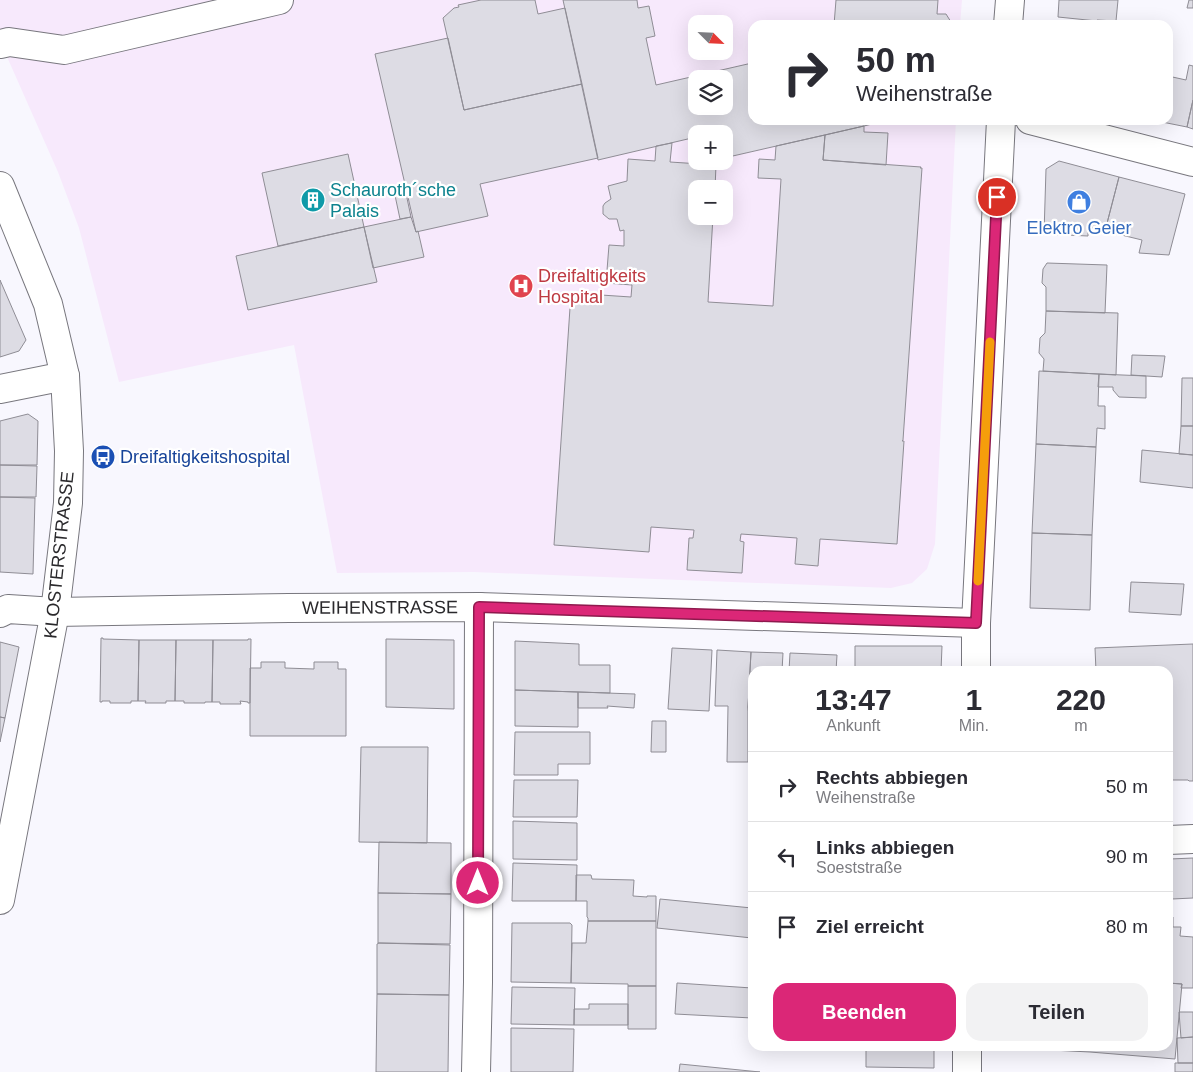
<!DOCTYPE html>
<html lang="de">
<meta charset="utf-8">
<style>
:root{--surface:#fff;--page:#f2f2f3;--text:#2b2b33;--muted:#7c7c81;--line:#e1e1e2;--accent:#db2777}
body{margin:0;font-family:Arial,sans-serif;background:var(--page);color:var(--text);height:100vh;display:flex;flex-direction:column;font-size:19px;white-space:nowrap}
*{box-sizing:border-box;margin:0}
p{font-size:16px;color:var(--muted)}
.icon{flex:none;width:28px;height:28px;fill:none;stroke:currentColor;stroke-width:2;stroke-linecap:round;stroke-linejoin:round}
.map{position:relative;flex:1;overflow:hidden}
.panel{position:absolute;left:748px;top:666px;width:425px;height:385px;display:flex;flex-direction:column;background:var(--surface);border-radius:15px;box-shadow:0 5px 20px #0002}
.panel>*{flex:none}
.hud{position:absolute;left:748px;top:20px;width:425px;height:105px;border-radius:15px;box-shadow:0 5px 20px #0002;background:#fff;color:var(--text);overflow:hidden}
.needle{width:32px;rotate:114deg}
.tools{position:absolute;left:688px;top:15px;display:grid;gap:10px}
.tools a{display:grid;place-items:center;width:45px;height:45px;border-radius:10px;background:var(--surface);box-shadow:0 5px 20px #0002;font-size:25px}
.pin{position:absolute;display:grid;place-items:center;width:42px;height:42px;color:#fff;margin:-21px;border:2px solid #fff;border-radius:50%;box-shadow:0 1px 5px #0007}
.me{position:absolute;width:55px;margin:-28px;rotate:0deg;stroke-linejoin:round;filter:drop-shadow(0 0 4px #0008)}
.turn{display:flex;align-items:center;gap:18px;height:105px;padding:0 25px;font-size:22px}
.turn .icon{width:65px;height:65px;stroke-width:2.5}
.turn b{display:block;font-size:35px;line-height:42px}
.eta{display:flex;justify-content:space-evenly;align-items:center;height:85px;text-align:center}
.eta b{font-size:30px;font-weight:700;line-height:35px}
.action{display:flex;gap:10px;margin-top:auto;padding:10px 25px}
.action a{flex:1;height:58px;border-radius:15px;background:var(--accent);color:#fff;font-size:20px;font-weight:700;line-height:58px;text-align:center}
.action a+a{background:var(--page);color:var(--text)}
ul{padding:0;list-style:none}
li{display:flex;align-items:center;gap:15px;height:70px;padding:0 25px;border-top:1px solid var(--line)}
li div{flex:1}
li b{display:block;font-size:19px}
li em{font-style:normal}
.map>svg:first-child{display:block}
.medical{fill:#f7e9fc;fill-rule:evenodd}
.building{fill:#dddce4;stroke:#8f8d95;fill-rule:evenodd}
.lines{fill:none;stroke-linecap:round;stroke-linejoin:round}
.minor-casing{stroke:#78777e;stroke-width:30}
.minor{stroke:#fff;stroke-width:28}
.route-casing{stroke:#8e194d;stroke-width:12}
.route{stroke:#db2777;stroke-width:9}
.slow{stroke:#f59e0b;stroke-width:9}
.labels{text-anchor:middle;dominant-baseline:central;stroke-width:4.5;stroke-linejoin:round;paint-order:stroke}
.culture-label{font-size:18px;fill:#0d838f;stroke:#fff;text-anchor:start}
.shop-label{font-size:18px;fill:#366cbe;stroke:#fff}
.health-label{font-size:18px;fill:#be3a42;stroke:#fff;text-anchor:start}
.transit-label{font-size:18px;fill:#164399;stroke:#fff;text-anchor:start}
.street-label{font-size:18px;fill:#2a292c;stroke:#fff}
</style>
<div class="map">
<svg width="1193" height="1072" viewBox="0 0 1193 1072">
<rect width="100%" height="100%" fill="#f8f7fe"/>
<path class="medical" d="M0 0H962L960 25H752V120H956L935 544 927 569 912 583 891 588 474 572 337 573 294 345 119 382 79 228 58 172 0 41ZM696 24H724V51H696ZM696 79H724V106H696ZM696 134H724V161H696ZM696 189H724V216H696Z"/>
<path class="building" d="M481 0H535L538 14 565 8 582 84 464 110 443 18 454 8 459 7 458 5Z
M563 0H637L638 8 649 6 655 36 646 38 656 85 752 63V120H882L878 125 876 123 864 126 724 158V134H696V156L692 138 598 160ZM696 79H724V106H696Z
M836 0H938L937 14H946L951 22V25H834Z
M1059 0H1118L1116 21 1097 20V21L1058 17Z
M1189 0H1193V8H1187Z
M448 38 464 110 582 84 598 158 480 184 488 216 416 232 375 54Z
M1189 65 1193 66V100L1187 127 1152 120H1168V76L1186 80Z
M1193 100V129L1187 127Z
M864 126V132L888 133 886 165 823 160 825 135Z
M825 135 823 160 921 167 920 168H922L903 440 902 441H904L897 544 820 539 818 566 795 564 797 538 741 534 740 541 744 542 742 573 687 570 689 538H693L694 530 651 527 649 552 554 545 571 293 631 297 632 285 606 283 609 245 624 246V230L620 231 617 219H609L603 214V206L605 203 611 199 608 186 627 181 628 159 655 161 656 146 672 143 670 162 716 165 715 189H696V216H713L708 302 773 306 781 179 758 178 759 159 775 160 776 146Z
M348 154 364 227 278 246 262 173Z
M1059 161 1119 177 1105 231 1088 227V236L1044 234 1046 169Z
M1119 177 1185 194 1169 255 1139 253 1142 240 1105 231Z
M404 184 411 217 400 219 393 186Z
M411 217 416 232 418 231 424 257 373 268 364 227Z
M364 227 377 282 248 310 236 256Z
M1047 263 1107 265 1105 313 1046 311V287L1042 283 1043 269Z
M0 280 26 340 19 351 0 357Z
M1046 311 1118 313 1116 375 1043 371 1044 359 1039 353 1040 338 1045 333Z
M1132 355 1165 356 1162 377 1131 375Z
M1039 371 1099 374 1098 406H1105V429L1097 428 1096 447 1036 444Z
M1099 374 1146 376V398L1119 397 1113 390V387H1098Z
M1182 378H1193V426H1181Z
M28 414 38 421 37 465H0V421Z
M1181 426H1193V455L1179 454Z
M1036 444 1096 447 1092 535 1032 533Z
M1142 450 1193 455V488L1140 482Z
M0 465 37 466 36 497H0Z
M0 497 35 498 33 574 0 572Z
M1032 533 1092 535 1090 610 1030 608Z
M1131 582 1184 584 1181 615 1129 612Z
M101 638H103V639L139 640 138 701H131V703H110V701H102V702H100Z
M248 639H251L250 703H248V702L240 701 241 704H220V702H212L213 640H248Z
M386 639 454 640V709L386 707Z
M139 640H176L175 701H166V703H145L146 701H138Z
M176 640H213L212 702H205V703H184V701H175Z
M515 641 579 644V665H610V693L515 690Z
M0 642 19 647 5 718 0 717Z
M1193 644V781H1189L1188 780H1168V671H1096L1095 648Z
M855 646H942L941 671H855Z
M672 648 712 650 709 711 668 709Z
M717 650 751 652 748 707V762H727L728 706H715Z
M751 652 783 653 782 671H752V716H749L748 707Z
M790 653 837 655 836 671H789Z
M261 662H285V668L314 669V662H338V669H346V736H250V668H261Z
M515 690 578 692V727L515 726Z
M578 692 635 694 634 708 607 706 608 708H578Z
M0 717 5 718 0 742Z
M652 721H666V752H651Z
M751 725H752V762H751Z
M515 732H590V764H558V775H514Z
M361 747H428L427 843 359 842Z
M514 780H578L577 817H513Z
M513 821 577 823V860L513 859Z
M379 842 451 843V894L378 893Z
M1193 858V898L1172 899 1170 859Z
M1168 859H1170L1172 899H1168Z
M513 863 577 865 576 901H512Z
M576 875H591L592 879 634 880 633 896 647 897V896H656V921H588V918L587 917V901H576Z
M378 893 451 894 450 944 378 943Z
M660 899 752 908V938L657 928Z
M1168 917H1173V927H1181L1180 936 1193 937V988H1181L1182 984 1168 983Z
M588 921H656V986H628V984L571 983 572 943H586Z
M512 923H570L572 925 571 983 511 982Z
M379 943 450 945 449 995 377 994V944Z
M677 983 752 988V1018L675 1014Z
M1168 983 1182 984 1175 1059 1090 1052 1012 1048V1046H1168Z
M628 986H656V1029H628Z
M512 987 575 988 574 1025 511 1024Z
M377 994 449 995 448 1072H376Z
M589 1004H628V1025H574V1009H589Z
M1179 1012H1193V1037L1181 1038Z
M511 1028 574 1029 573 1072H511Z
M1193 1037V1063H1178L1177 1038Z
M866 1046H934V1068L866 1067Z
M1175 1063H1193V1072H1175Z
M680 1064 760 1072H679Z"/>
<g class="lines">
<defs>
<g id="minor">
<path d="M1008 25 1010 0"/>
<path d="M0 44 9 42 64 50 279 0"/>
<path d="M1030 120 1193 162"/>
<path d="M0 186 48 304 65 376 69 451 68 503 55 612 0 900"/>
<path d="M0 389 65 376"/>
<path id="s1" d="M0 613 8 609 55 612 289 608 479 607 976 623"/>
<path d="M976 671V623L1001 120"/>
<path d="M1168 840 1193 839"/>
<path d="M476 1072 478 982 479 607"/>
<path d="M967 1072V1046"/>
</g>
</defs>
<use href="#minor" class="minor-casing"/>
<use href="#minor" class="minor"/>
</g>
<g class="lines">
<defs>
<path id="route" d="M478 883 479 607 976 623 997 197"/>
</defs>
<use href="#route" class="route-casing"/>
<use href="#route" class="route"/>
<path class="slow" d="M978 581 990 342"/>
</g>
<defs>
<symbol id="building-disc" viewBox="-11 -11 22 22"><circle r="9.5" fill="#0f9aa8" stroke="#fff"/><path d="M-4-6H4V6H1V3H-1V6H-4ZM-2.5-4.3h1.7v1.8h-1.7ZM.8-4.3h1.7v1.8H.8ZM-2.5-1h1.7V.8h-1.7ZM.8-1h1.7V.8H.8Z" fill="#fff"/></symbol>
<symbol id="shop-disc" viewBox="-11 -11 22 22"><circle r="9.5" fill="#3f7fe0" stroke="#fff"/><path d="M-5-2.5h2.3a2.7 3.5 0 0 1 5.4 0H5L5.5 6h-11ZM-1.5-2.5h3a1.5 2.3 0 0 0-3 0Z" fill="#fff"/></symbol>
<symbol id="hospital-disc" viewBox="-11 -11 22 22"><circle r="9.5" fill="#e0444e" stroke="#fff"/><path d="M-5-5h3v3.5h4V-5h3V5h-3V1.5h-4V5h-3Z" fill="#fff"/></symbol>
<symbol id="bus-disc" viewBox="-11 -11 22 22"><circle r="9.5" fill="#1a4fb4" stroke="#fff"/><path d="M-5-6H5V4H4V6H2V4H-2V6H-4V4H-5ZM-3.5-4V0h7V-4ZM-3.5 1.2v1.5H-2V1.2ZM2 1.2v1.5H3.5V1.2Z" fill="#fff"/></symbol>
</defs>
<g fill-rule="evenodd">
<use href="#building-disc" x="299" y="186" width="28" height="28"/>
<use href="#shop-disc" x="1065" y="188" width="28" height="28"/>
<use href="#hospital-disc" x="507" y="272" width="28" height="28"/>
<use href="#bus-disc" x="89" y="443" width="28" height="28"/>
</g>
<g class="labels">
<g class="culture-label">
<text x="330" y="190">Schauroth´sche<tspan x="330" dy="21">Palais</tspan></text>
</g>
<g class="shop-label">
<text x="1079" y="228">Elektro Geier</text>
</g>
<g class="health-label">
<text x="538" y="276">Dreifaltigkeits<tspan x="538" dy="21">Hospital</tspan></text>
</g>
<g class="transit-label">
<text x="120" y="457">Dreifaltigkeitshospital</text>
</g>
<g class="street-label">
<text transform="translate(59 555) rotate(-84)">KLOSTERSTRASSE</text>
<text stroke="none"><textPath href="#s1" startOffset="381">WEIHENSTRASSE</textPath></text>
</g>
</g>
</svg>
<div class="tools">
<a><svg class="needle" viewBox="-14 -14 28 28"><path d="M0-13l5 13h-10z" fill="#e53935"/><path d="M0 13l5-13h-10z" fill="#7c7c81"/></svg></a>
<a><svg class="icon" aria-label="layers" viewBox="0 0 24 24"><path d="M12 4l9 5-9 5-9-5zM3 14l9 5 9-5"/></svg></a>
<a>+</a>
<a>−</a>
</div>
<div class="pin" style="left:997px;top:197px;background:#d93025"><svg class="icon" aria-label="arrive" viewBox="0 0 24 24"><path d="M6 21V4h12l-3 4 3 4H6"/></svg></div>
<svg class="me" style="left:478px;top:883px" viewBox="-20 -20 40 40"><circle r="17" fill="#db2777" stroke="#fff" stroke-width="3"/><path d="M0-11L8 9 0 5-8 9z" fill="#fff"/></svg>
<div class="hud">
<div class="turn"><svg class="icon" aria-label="right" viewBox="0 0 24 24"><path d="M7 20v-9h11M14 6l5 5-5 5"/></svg><div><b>50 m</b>Weihenstraße</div></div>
</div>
<section class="panel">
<div class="eta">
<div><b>13:47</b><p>Ankunft</p></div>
<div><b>1</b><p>Min.</p></div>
<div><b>220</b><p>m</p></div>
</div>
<ul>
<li><svg class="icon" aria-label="right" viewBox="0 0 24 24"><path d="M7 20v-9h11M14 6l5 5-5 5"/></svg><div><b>Rechts abbiegen</b><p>Weihenstraße</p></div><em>50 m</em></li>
<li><svg class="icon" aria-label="left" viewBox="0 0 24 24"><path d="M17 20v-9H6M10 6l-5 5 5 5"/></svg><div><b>Links abbiegen</b><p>Soeststraße</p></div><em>90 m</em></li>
<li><svg class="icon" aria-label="arrive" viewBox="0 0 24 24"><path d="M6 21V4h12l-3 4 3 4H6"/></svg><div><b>Ziel erreicht</b></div><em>80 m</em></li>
</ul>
<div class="action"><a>Beenden</a><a>Teilen</a></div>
</section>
</div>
